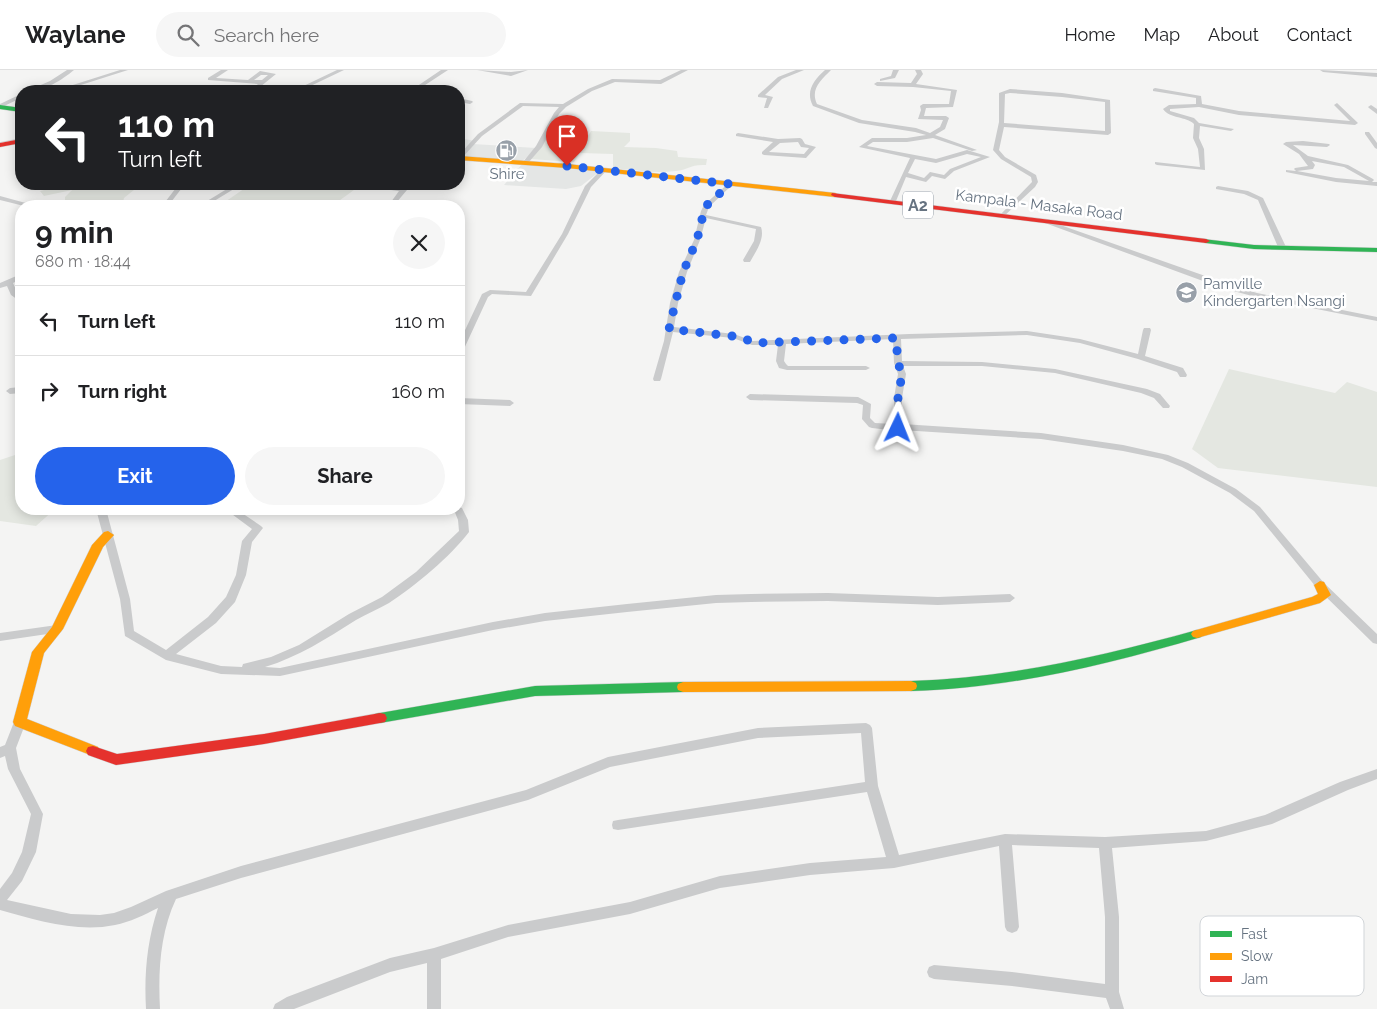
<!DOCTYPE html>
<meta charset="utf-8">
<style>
:root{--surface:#fff;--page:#f6f6f6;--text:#202124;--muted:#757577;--line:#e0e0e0;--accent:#2563eb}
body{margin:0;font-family:Raleway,sans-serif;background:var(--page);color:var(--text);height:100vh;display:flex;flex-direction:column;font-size:19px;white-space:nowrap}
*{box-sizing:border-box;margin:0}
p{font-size:16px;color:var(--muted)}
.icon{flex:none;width:28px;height:28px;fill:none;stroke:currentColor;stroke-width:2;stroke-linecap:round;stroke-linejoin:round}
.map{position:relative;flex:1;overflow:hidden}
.drawer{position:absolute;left:15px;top:130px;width:450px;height:315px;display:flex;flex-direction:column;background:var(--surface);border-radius:20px;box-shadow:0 2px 12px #0003}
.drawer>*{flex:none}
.guide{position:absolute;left:15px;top:15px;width:450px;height:105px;border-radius:20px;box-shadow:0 2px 12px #0003;background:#202124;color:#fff;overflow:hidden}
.pin{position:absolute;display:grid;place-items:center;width:42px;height:42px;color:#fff;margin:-51px -21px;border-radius:50% 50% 50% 0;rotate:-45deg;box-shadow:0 0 5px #0007}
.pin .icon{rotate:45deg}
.me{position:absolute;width:55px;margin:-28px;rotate:2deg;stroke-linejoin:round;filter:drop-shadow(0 0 4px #0008)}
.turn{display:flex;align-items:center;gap:18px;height:105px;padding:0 20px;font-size:22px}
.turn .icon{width:65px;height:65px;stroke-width:2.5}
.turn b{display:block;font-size:35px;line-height:42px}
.round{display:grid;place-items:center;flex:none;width:52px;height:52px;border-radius:26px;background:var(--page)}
.overview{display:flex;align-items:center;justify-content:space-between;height:85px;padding:0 20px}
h1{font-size:30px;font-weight:700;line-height:38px}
.primary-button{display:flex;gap:10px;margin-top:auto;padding:10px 20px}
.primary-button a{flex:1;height:58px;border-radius:30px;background:var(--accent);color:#fff;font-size:20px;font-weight:700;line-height:58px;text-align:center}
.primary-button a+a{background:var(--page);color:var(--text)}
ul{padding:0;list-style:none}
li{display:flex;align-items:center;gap:15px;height:70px;padding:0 20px;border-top:1px solid var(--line)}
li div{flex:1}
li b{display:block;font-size:19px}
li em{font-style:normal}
header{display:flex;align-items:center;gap:30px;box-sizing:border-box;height:70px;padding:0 25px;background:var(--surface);border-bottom:1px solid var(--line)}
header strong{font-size:24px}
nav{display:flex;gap:28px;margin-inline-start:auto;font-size:18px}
.search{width:350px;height:45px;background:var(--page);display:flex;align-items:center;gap:12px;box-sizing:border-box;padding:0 18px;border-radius:28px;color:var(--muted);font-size:19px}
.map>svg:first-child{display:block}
.built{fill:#e4e6e5}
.green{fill:#e4e7e1}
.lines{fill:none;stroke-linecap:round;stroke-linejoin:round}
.fast-casing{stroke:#d0d0d1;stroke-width:1}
.slow-casing{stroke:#d0d0d1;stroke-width:1}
.jam-casing{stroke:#d0d0d1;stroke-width:1}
.street{fill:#cacbcc;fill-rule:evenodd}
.fast{fill:#30b455;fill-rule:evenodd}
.slow{fill:#ff9f0a;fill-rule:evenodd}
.jam{fill:#e5322d;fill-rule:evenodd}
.route{stroke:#2563eb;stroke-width:9;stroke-dasharray:0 16.2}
.labels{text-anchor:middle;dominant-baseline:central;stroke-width:5;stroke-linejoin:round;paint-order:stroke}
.far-poi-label{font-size:15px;fill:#667381;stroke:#fff}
.far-street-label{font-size:15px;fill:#667381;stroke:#fff}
.shield{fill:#fff;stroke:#949da7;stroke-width:1}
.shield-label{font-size:16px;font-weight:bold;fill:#667381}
.key{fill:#fff;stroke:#d1d5d9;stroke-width:1}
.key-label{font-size:14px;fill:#667381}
</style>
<header>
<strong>Waylane</strong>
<div class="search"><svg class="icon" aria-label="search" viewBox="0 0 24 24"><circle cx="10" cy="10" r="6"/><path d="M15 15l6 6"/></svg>Search here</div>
<nav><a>Home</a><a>Map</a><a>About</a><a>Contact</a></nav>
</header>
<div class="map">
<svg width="1377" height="939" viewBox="0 0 1377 939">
<rect width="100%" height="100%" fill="#f4f4f3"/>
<path class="built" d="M459 68 475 71 473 74 536 78V81L522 91 459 86Z
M522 94 599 102 581 116 566 119 504 115Z"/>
<path class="green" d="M591 61 630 63V71L624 77 656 78 677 81 678 87 707 89 706 95C690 94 688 100 676 101 655 104 634 100 613 98V84L580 83 574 92 530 89 541 72 552 63 586 69Z
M69 114 140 115 124 128 122 136H93L85 131 65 132V127L72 120 44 126 40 121Z
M251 114H335L358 117 332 136H219Z
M1229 299 1335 323 1347 312 1377 322V417L1218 398 1192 379Z
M21 383V439H55L36 456 0 451V390Z"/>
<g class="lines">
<defs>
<path id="fast" d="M0 35 21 38V42L0 39Z
M1203 169 1254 175 1377 178V182L1254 179 1206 173 1202 171Z
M1197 560 1201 561 1203 564 1201 567C1106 595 1011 618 911 621L906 619 905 616 906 613 911 611C1009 608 1103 586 1197 560Z
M683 612 688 614 689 617 688 620 683 622 535 626 380 653 375 652 373 648 375 644 380 643 535 616Z"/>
<path id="slow" d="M459 86 567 94 835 123 839 125 835 127 567 98 459 90Z
M108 461 114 465 103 477 63 559 44 583 27 649 98 677 100 681 98 685 93 686 15 656 13 652 32 582 52 557 92 475 104 462Z
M1320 511 1324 512 1331 525 1320 533 1197 568 1193 567 1191 564 1193 561 1312 527 1318 524 1314 515Z
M911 611 916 613 917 616 916 619 911 621 683 622 678 620 677 617 678 614 683 612Z"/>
<path id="jam" d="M21 69V73L0 77V73Z
M832 123 1206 169 1210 171 1206 173 835 127 831 125Z
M380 643 385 644 387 648 385 652 380 653 264 674 116 695 88 685 86 681 88 677 93 676 117 684 264 664Z"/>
</defs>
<use href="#fast" class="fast-casing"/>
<use href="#slow" class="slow-casing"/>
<use href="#jam" class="jam-casing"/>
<path class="street" d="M67 0H74C62 10 43 22 27 21L50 11Z
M120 0H128L62 21H54Z
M221 0H228L216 8 248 10 260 1 276 4 255 21H249L258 14 208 10V8ZM261 5H268L262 10H254Z
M337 0H344L300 21H293Z
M441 0H448L416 21H410Z
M477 0 511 2 528 0 511 6Z
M681 0H688L661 14 615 12 592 21 566 37 559 44 542 77 528 93 523 92 536 76 554 43 559 37 523 36 482 66 461 89 459 90V85L478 64 520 33 563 34 588 19 612 9 660 10Z
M796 0H804L782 9 765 25 773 27 768 38H764L767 28 758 27V25L778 7Z
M825 0H831C821 10 810 19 817 34L862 50 916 58 930 63 940 57 943 50 918 49 921 40 920 36 923 34H949L951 21 913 17 877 16 874 14 877 12 911 13 917 4 915 0H921L923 4 916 14 957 20 953 37 926 38 924 46H946L949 48 945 59 935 65 977 80 972 81 933 68 907 72H873L867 76 936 89 967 80 990 87 954 101 945 109 932 106 926 112 906 107 896 131 891 132 890 131 910 88 859 77 872 68H907L926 65 915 62 859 53 813 36C805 21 814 10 825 0ZM967 84 981 87 950 99 944 105 930 102 924 108 908 103 915 89 936 93Z
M893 0H899L895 8 880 11V9L891 6Z
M1320 0 1377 3V7L1323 2Z
M1155 18 1201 26 1202 34 1239 41 1350 51 1334 35 1337 33 1358 53 1355 55 1239 45 1199 37 1170 39V41L1194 48 1199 53 1234 59 1231 61 1200 56 1199 68 1204 79 1205 100 1157 95 1155 94V92L1200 97 1198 79 1193 68 1194 54C1186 46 1170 49 1163 39L1169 35 1196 34V28L1153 21V19Z
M1010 19 1062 23 1110 30 1111 63 1108 65 1004 57 999 80 1005 87 1036 105 1038 112 1035 117 1002 148 1000 147V145L1032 112 1031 107 1001 89 993 80 999 52V23ZM1010 23 1062 27 1105 32V61L1004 53 1005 24Z
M21 24V28L0 38V34Z
M459 28 472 31 473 32 470 34 459 32Z
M1371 35 1377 39V44L1369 38 1368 37Z
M1365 62H1369L1377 73V79L1375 78 1365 64Z
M738 63 778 69 800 68 802 69 805 74 816 77 806 88 764 85 762 84V82L773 72 736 66V64ZM798 72 801 77 809 78 804 84 769 82 780 73Z
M1303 71 1329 74 1330 75 1327 77 1293 75 1308 86 1348 95 1373 109 1374 110 1372 112H1377V116L1336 112 1286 102V100L1296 101 1294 99 1295 98 1308 96 1299 84 1283 74 1286 72ZM1312 91 1344 97 1369 111 1336 108 1297 101 1313 99 1315 95Z
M602 99 607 100 591 117 568 164 531 226 492 224 488 227 463 281 459 283V273L482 224 490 220 526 222 562 164 585 116Z
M730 112 732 113V115L709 137 706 145 761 157C765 169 756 181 750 192H744L743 190 754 171 756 159 706 148 700 170 687 202 678 233 674 257 734 264 753 271 909 264 1027 261 1080 269 1138 284 1143 260 1144 258H1150L1151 260 1145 286 1183 298 1187 305 1186 307H1180L1177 302 1138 289 1080 273 1027 265 901 269 902 291 982 292 1055 299 1147 319 1160 324 1170 336 1169 338H1163L1154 328 1141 323 1055 303 982 296H903L906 304 902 328V354L1041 363 1123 375 1168 385 1188 393 1236 419 1260 437 1324 513 1377 564V574L1373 573 1316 517 1254 441 1230 423 1182 397 1162 389 1123 381 1041 369 901 360 898 361 872 358 869 357 862 349 863 335 857 333 750 330 746 327 750 324 858 327 871 334 870 348 875 353 894 354V328L898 304 894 293 893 269 786 274 784 291 786 294 788 296H866L870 298 866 300H787L779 298 776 291 778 275H752L733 268 673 262 661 309 660 311H654L653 309 664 271 670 233 679 202 694 170 701 141 704 135Z
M179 114H185L168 136H162Z
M235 114H242L206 136H199Z
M357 114H372L404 118 407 120 396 133 394 134 391 132 399 121 360 116Z
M1218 116 1248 121 1263 128 1286 177 1284 178 1278 177 1258 130 1244 124 1216 119V117Z
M0 126 33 135 34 136H24L0 130Z
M1045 151H1049L1228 214 1257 223 1377 247V251L1256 227 1222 218 1045 153Z
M21 204V209L13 213 17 222 21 226V232L11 225 7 216 0 218V213Z
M21 317V323L10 324 6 321 10 318Z
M459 328 510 330 514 333 510 336 459 334Z
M459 437 462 438 468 450 469 462C451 486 414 517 389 533 379 539 366 544 356 550 326 569 298 587 265 597L280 598 493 552 545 543 627 534 716 525 751 524 828 523 938 527 1010 524 1015 528 1010 532 938 535 828 531 751 532 716 533 627 542 545 551 493 560 280 606 221 604 166 590 125 566 120 529 96 439H106L130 529 134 561 166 580 208 547 226 527 236 505 242 471 252 459 225 439H236L261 456 263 458 252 472 246 505 235 532 216 553 176 584 221 596 242 597 243 594 271 587 299 575 349 544 382 527 416 502 459 461 458 450 454 440 459 439Z
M57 555 61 556 62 559 61 562 0 571V563Z
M20 647 24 649 26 652 16 678 20 699 43 744 36 782 22 811 7 830 71 844 100 845 114 843 131 837 166 821 241 796 526 720 608 687 758 658 866 653 870 655 872 658 878 716 899 785 1005 764 1105 767 1206 761 1265 745 1340 712 1377 699V709L1348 720 1272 754 1206 771 1112 778 1119 847V922L1124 939H1110L1106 928 1012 916 934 909 929 907 927 902 929 897 934 895 1012 902 1105 914V847L1099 778 1012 775 1019 857 1017 861 1012 863 1007 861 1005 857 999 776 894 798 810 805 720 818 630 844 508 867 441 889V939H427V893L390 902 294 939H273L275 934 287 927 390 888 434 878 508 855 630 832 720 806 810 793 886 787 867 722 618 760 613 759 612 755 613 751 618 750 865 712 861 663 758 668 610 697 528 730 241 808 176 829C160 863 158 902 160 939H146C144 904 147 871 158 838 144 845 130 852 115 855 77 863 36 850 0 840V819L12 803 22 782 31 744 8 699 5 686 0 688V677L5 675 14 652 16 649Z"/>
<use href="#fast" class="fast"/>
<use href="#slow" class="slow"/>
<use href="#jam" class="jam"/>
</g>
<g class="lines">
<path class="route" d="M567 96 730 114 706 136 704 141 697 170 683 202 669 259 741 267 754 273 896 268 898 293 902 304 898 328V358"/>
</g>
<defs>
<symbol id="fuel-disc" viewBox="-11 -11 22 22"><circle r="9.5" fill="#98a0a9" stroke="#fff"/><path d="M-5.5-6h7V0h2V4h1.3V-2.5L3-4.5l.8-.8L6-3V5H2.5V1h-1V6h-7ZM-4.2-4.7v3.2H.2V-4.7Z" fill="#fff"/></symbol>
<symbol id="school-disc" viewBox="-11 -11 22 22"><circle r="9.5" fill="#98a0a9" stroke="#fff"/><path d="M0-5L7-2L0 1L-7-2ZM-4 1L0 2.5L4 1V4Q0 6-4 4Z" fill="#fff"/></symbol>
</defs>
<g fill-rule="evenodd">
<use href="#fuel-disc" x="494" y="68" width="25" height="25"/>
<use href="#school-disc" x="1174" y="210" width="25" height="25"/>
</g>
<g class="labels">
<g class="far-poi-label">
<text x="507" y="104">Shire</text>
<text x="1203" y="214" text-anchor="start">Pamville<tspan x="1203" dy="17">Kindergarten Nsangi</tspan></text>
</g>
<g class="far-street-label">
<text transform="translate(1039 135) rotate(7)">Kampala - Masaka Road</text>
</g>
<rect class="shield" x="903" y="121.5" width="30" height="27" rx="4"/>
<g class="shield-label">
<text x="918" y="135">A2</text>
</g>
</g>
<rect x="1200" y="846" width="164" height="80" rx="8" class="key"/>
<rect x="1210" y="861" width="22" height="6" fill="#30b455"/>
<rect x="1210" y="883" width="22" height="7" fill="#ff9f0a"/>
<rect x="1210" y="906" width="22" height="6" fill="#e5322d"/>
<g class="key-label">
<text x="1241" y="869">Fast</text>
<text x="1241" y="891">Slow</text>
<text x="1241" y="914">Jam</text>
</g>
</svg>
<div class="pin" style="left:567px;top:96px;background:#d93025"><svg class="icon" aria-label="arrive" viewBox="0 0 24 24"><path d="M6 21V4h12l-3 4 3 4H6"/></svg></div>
<svg class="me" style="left:898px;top:358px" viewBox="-20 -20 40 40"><path d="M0-17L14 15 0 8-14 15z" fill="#2563eb" stroke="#fff" stroke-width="4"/></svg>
<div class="guide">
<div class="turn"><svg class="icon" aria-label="left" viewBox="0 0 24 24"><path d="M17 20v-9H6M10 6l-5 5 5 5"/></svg><div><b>110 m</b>Turn left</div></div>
</div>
<section class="drawer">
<div class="overview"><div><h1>9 min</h1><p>680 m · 18:44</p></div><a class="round"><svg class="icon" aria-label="close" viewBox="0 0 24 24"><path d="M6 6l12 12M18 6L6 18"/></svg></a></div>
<ul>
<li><svg class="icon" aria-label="left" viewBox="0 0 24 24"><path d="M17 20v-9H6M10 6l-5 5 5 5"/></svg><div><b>Turn left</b></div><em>110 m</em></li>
<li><svg class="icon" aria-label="right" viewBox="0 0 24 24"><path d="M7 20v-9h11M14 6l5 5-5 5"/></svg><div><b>Turn right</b></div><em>160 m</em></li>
</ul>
<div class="primary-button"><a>Exit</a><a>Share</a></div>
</section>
</div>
